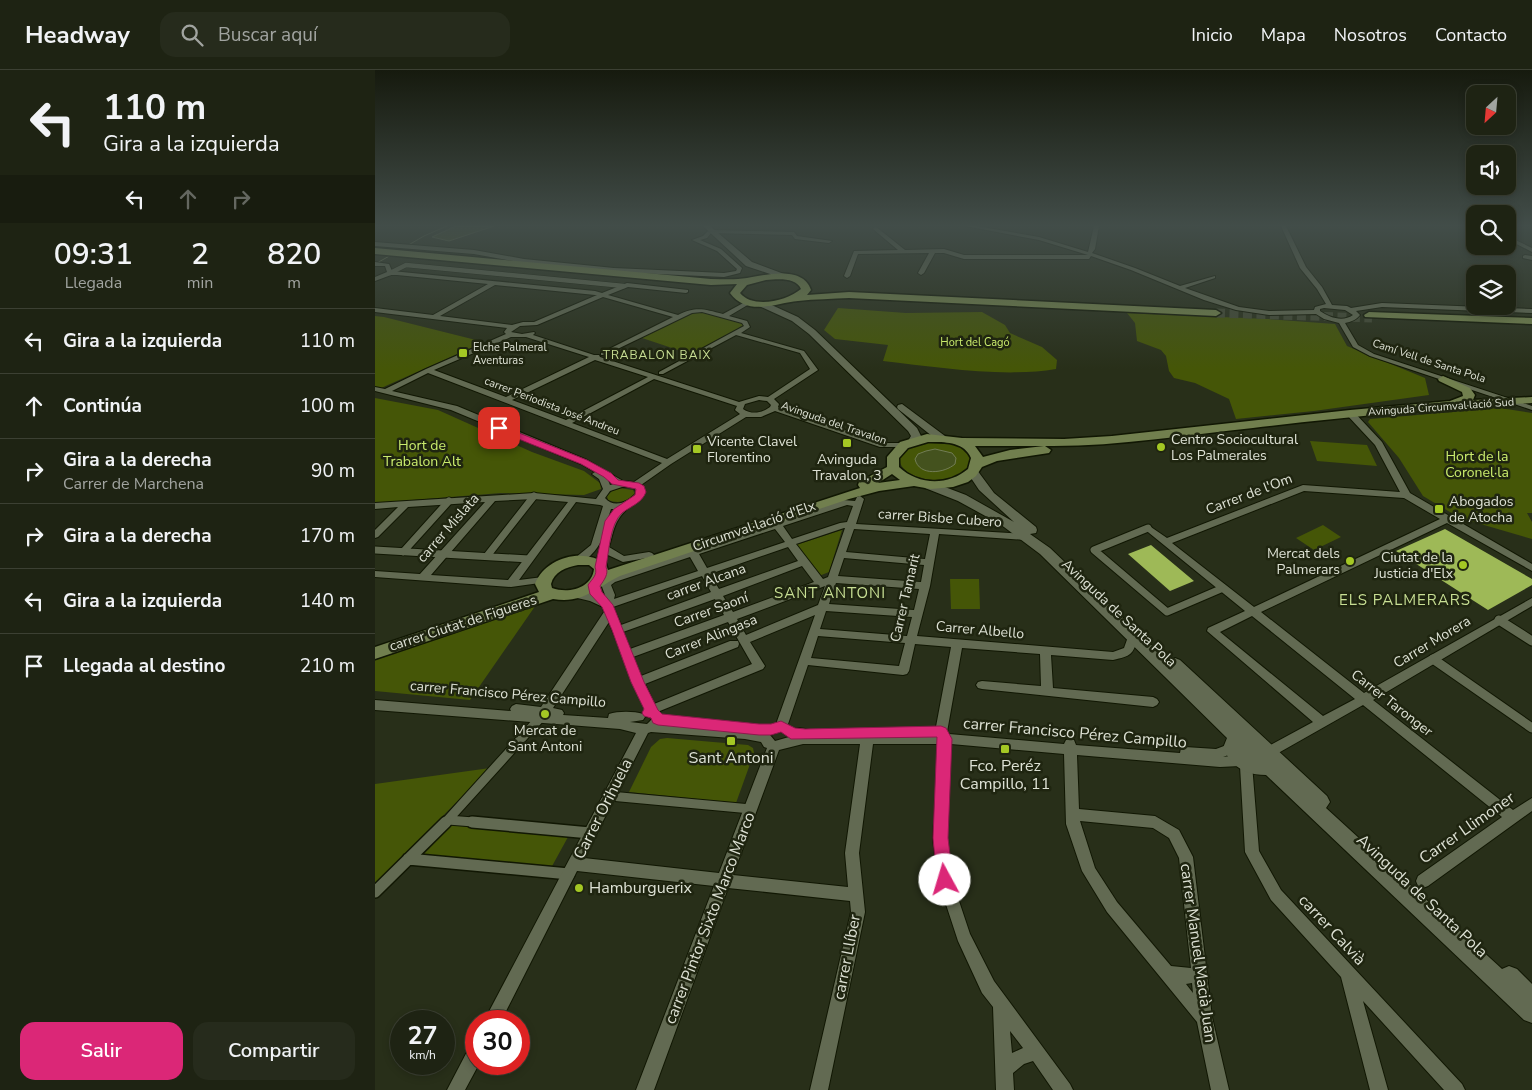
<!DOCTYPE html>
<html lang="es">
<meta charset="utf-8">
<style>
:root{--surface:#1e2313;--page:#262b1c;--text:#f1f3f6;--muted:#a1a4a0;--line:#3c4033;--accent:#db2777}
body{margin:0;font-family:"Nunito Sans",sans-serif;background:var(--page);color:var(--text);height:100vh;display:flex;flex-direction:column;font-size:19px;white-space:nowrap}
*{box-sizing:border-box;margin:0}
p{font-size:16px;color:var(--muted)}
.icon{flex:none;width:28px;height:28px;fill:none;stroke:currentColor;stroke-width:2;stroke-linecap:round;stroke-linejoin:round}
.map{position:relative;flex:1;overflow:hidden}
.drawer{display:flex;flex-direction:column;background:var(--surface);width:375px}
.drawer>*{flex:none}
.top-card{background:#1e2313;color:var(--text);overflow:hidden}
.needle{width:32px;rotate:206deg}
.tools{position:absolute;left:1091px;top:15px;display:grid;gap:10px}
.tools a{display:grid;place-items:center;width:50px;height:50px;border-radius:10px;background:var(--surface);box-shadow:0 2px 8px #0003,0 0 0 1px var(--line);font-size:25px}
.speed{position:absolute;left:15px;top:940px;display:flex;gap:10px;font-size:25px;font-weight:700;text-align:center}
.speed>*{display:grid;place-content:center;width:65px;height:65px;border-radius:50%;background:var(--surface);box-shadow:0 2px 8px #0003,0 0 0 1px var(--line);line-height:1}
.speed small{font-size:12px;font-weight:400}
.speed .limit{border:8px solid #d22;background:#fff;color:#111}
.pin{position:absolute;display:grid;place-items:center;width:42px;height:42px;color:#fff;margin:-21px;border-radius:10px;box-shadow:0 2px 8px #0006}
.me{position:absolute;width:55px;margin:-28px;rotate:354deg;stroke-linejoin:round;filter:drop-shadow(0 0 4px #0008)}
.turn{display:flex;align-items:center;gap:18px;height:105px;padding:0 20px;font-size:22px}
.turn .icon{width:65px;height:65px;stroke-width:2.5}
.turn b{display:block;font-size:35px;line-height:42px}
.lanes{display:flex;align-items:center;height:48px;padding:0 20px;background:#0003;justify-content:center;gap:25px;direction:ltr}
.lanes .off{opacity:.35}
.eta{display:flex;justify-content:space-evenly;align-items:center;height:85px;text-align:center}
.eta b{font-size:30px;font-weight:600;line-height:35px}
.primary-button{display:flex;gap:10px;margin-top:auto;padding:10px 20px}
.primary-button a{flex:1;height:58px;border-radius:15px;background:var(--accent);color:#fff;font-size:20px;font-weight:600;line-height:58px;text-align:center}
.primary-button a+a{background:var(--page);color:var(--text)}
ul{padding:0;list-style:none}
li{display:flex;align-items:center;gap:15px;height:65px;padding:0 20px;border-top:1px solid var(--line)}
li div{flex:1}
li b{display:block;font-size:19px}
li em{font-style:normal}
header{display:flex;align-items:center;gap:30px;box-sizing:border-box;height:70px;padding:0 25px;background:var(--surface);border-bottom:1px solid var(--line)}
header strong{font-size:24px}
nav{display:flex;gap:28px;margin-inline-start:auto;font-size:18px}
.search{width:350px;height:45px;background:var(--page);display:flex;align-items:center;gap:12px;box-sizing:border-box;padding:0 18px;border-radius:15px;color:var(--muted);font-size:19px}
main{display:flex;flex:1;min-height:0}
.map>svg:first-child{display:block}
.green{fill:#455607}
.water{fill:#44521e;stroke:#727d55}
.lines{fill:none;stroke-linecap:round;stroke-linejoin:round}
.stream{stroke:#727d55;stroke-width:1}
.building{fill:#9eb957}
.trunk-tunnel{stroke:#434a35;stroke-width:9;stroke-dasharray:9 4.5;stroke-linecap:butt}
.pedestrian-far3-casing{stroke:#111703;stroke-width:5.5}
.pedestrian-far2-casing{stroke:#111703;stroke-width:9}
.pedestrian-far1-casing{stroke:#111703;stroke-width:11}
.pedestrian-casing{stroke:#111703;stroke-width:14}
.minor-casing{stroke:#111703;stroke-width:2}
.secondary-casing{stroke:#111703;stroke-width:2}
.primary-casing{stroke:#111703;stroke-width:3}
.trunk-casing{stroke:#111703;stroke-width:3}
.pedestrian-far3{stroke:#626a52;stroke-width:4.5}
.pedestrian-far2{stroke:#626a52;stroke-width:7}
.pedestrian-far1{stroke:#626a52;stroke-width:9}
.pedestrian{stroke:#626a52;stroke-width:11}
.minor{fill:#626a52;fill-rule:evenodd}
.secondary{fill:#626a52;fill-rule:evenodd}
.primary{fill:#717f4e;fill-rule:evenodd}
.trunk{fill:#76864d;fill-rule:evenodd}
.route{fill:#db2777;stroke:#8e194d}
.poi-dot{fill:#a4c824;stroke:#1f2510;stroke-width:2}
.labels{text-anchor:middle;dominant-baseline:central;stroke-width:5;stroke-linejoin:round;paint-order:stroke}
.far-park-label{font-size:11px;fill:#caec6d;stroke:#1f2510}
.far-poi-label{font-size:11px;fill:#dde1d4;stroke:#1f2510;text-anchor:start}
.far-street-label{font-size:11px;fill:#dde1d4;stroke:#1f2510}
.far-neighbourhood-label{font-size:12px;letter-spacing:1px;fill:#c8df94;stroke:#1f2510}
.poi-label{font-size:14px;fill:#dde1d4;stroke:#1f2510;text-anchor:start}
.park-label{font-size:14px;fill:#caec6d;stroke:#1f2510}
.street-label{font-size:14px;fill:#dde1d4;stroke:#1f2510}
.neighbourhood-label{font-size:15px;letter-spacing:1px;fill:#c8df94;stroke:#1f2510}
.near-street-label{font-size:16px;fill:#dde1d4;stroke:#1f2510}
.near-poi-label{font-size:16px;fill:#dde1d4;stroke:#1f2510}
</style>
<header>
<strong>Headway</strong>
<div class="search"><svg class="icon" aria-label="search" viewBox="0 0 24 24"><circle cx="10" cy="10" r="6"/><path d="M15 15l6 6"/></svg>Buscar aquí</div>
<nav><a>Inicio</a><a>Mapa</a><a>Nosotros</a><a>Contacto</a></nav>
</header>
<main>
<section class="drawer">
<div class="top-card">
<div class="turn"><svg class="icon" aria-label="left" viewBox="0 0 24 24"><path d="M17 20v-9H6M10 6l-5 5 5 5"/></svg><div><b>110 m</b>Gira a la izquierda</div></div>
<div class="lanes"><svg class="icon" aria-label="left" viewBox="0 0 24 24"><path d="M17 20v-9H6M10 6l-5 5 5 5"/></svg><svg class="icon off" aria-label="ahead" viewBox="0 0 24 24"><path d="M12 20V5M6 11l6-6 6 6"/></svg><svg class="icon off" aria-label="right" viewBox="0 0 24 24"><path d="M7 20v-9h11M14 6l5 5-5 5"/></svg></div>
</div>
<div class="eta">
<div><b>09:31</b><p>Llegada</p></div>
<div><b>2</b><p>min</p></div>
<div><b>820</b><p>m</p></div>
</div>
<ul>
<li><svg class="icon" aria-label="left" viewBox="0 0 24 24"><path d="M17 20v-9H6M10 6l-5 5 5 5"/></svg><div><b>Gira a la izquierda</b></div><em>110 m</em></li>
<li><svg class="icon" aria-label="ahead" viewBox="0 0 24 24"><path d="M12 20V5M6 11l6-6 6 6"/></svg><div><b>Continúa</b></div><em>100 m</em></li>
<li><svg class="icon" aria-label="right" viewBox="0 0 24 24"><path d="M7 20v-9h11M14 6l5 5-5 5"/></svg><div><b>Gira a la derecha</b><p>Carrer de Marchena</p></div><em>90 m</em></li>
<li><svg class="icon" aria-label="right" viewBox="0 0 24 24"><path d="M7 20v-9h11M14 6l5 5-5 5"/></svg><div><b>Gira a la derecha</b></div><em>170 m</em></li>
<li><svg class="icon" aria-label="left" viewBox="0 0 24 24"><path d="M17 20v-9H6M10 6l-5 5 5 5"/></svg><div><b>Gira a la izquierda</b></div><em>140 m</em></li>
<li><svg class="icon" aria-label="arrive" viewBox="0 0 24 24"><path d="M6 21V4h12l-3 4 3 4H6"/></svg><div><b>Llegada al destino</b></div><em>210 m</em></li>
</ul>
<div class="primary-button"><a>Salir</a><a>Compartir</a></div>
</section>
<div class="map">
<svg width="1157" height="1020" viewBox="0 0 1157 1020">
<rect width="100%" height="100%" fill="#282f19"/>
<path class="green" d="M463 238 531 243 607 242 630 255 635 263 667 277 682 290 681 299C628 308 562 297 508 291L513 275 460 269 449 260Z
M315 242H327L366 253 369 255 318 285 264 267Z
M752 243 893 249 960 254 972 276 1050 308 1054 325 939 341 861 349 854 329 820 313 799 308 794 301 791 286 786 280 762 271 760 253Z
M0 246 9 247 109 272 4 319 0 318Z
M0 328 63 340 157 382 209 401 225 413 226 419 209 425 126 423 0 433Z
M1125 338 1157 343V443H1152L1157 452V469L1085 448 1048 426 1024 388 993 352 995 349Z
M935 371 992 375 1002 396 942 391Z
M552 372C564 372 576 371 586 377 604 388 592 402 578 407 542 420 494 386 552 372Z
M244 418 258 420 260 424C252 432 243 434 233 430L232 426 237 421Z
M948 455 966 467 939 480 921 468Z
M467 460 454 502 444 506 421 475Z
M575 509H604L605 539H576Z
M163 532 95 630 0 621V586Z
M292 668 373 675 378 678 379 683 361 733 254 722 276 677 285 669Z
M115 698 0 815V714Z
M77 755 193 767 176 798 47 786Z"/>
<path class="water" d="M81 156H119L74 171 57 167Z
M560 379 577 383 581 388 580 394C570 403 544 407 540 389L543 384 551 381Z"/>
<g class="lines">
<path class="stream" d="M23 181 49 166 72 156
M0 194 18 184"/>
</g>
<path class="building" d="M1070 459 1157 509V515L1113 540 1021 481Z
M776 475 819 511 795 521 753 484Z"/>
<g class="lines">
<path class="trunk-tunnel" d="M841 243 997 248"/>
<defs>
<path id="pedestrian-far3" d="M15 203 31 195 249 216"/>
<path id="pedestrian-far2" d="M773 458 719 480 792 542 848 518
M0 480 154 489
M28 482 74 431
M112 486 159 426"/>
<path id="pedestrian-far1" d="M1124 550 1157 571
M1058 589 1157 658
M235 726 376 739
M73 750 111 753
M70 753 165 648"/>
<path id="pedestrian" d="M97 752 215 763
M33 789 194 804
M0 822 71 752"/>
<path id="minor" d="M590 156H601L664 167 713 182 719 156H724L720 179 717 183 760 198 805 216 840 206V208L810 218 864 237 894 241 939 240 940 237 951 234 942 219 925 198 906 156H911L931 197 947 217 957 235 972 236 976 238 1007 233 1157 239V243L1007 237 981 241 985 245C981 250 976 252 970 253L983 275 999 284 1157 336V340L995 286 978 277 964 253 949 249 941 244 894 245 861 240 829 230 756 200 716 186 714 189H589L569 183H560L549 203 546 205 543 203 554 183 483 184 475 206 472 208 469 206 479 181 523 180 498 159 500 156 530 180 569 179 589 185H713L664 170ZM949 238 970 240 978 245C968 252 955 248 945 241V239Z
M338 160 419 162 422 166 457 171 454 173 420 169 417 165 336 163Z
M333 161 336 163 332 168 325 170 346 179 367 198 365 203 349 207 239 202 149 193 99 184 0 176V172L99 180 149 189 239 198 349 203 361 201 362 199 342 181 317 170 328 166Z
M1132 166 1157 178V182L1132 169Z
M1150 185 1157 186V190L1148 188V186Z
M0 192 14 194 17 201 220 221 227 223 252 213 313 220V222L311 223 253 217 233 225 303 245C321 236 329 239 348 244L372 231H376V233L354 246 372 251 375 257 366 263 429 281 443 300 399 329 404 334 403 337 509 373H529L533 375 529 377H505L400 341 386 347H371L296 394 266 415 270 422C266 430 259 432 253 438 239 451 239 460 234 477L249 486 274 482 277 483 279 485 277 487 248 492 233 485 228 499H222L220 497 227 468C224 478 211 494 200 492L198 490 200 488 216 475 228 436 225 435 201 432 144 510 168 507 173 510 172 512 136 517 0 507V501L45 504 110 432 33 437 3 467 0 468V460L23 437 0 439V433L159 423 221 429 228 419 224 409 217 404 220 402 206 394 76 340 0 321V317L10 319 51 299 131 264 129 262 132 258 0 242V238L58 245 113 214 22 205H16L0 211V207L12 202 10 196H0ZM120 215 220 225H222L159 252H148L137 255 65 246ZM228 227 298 247 226 283V285H230L317 243 327 242 367 253 369 256 284 302V304H288L361 265 425 283 435 299 393 327 384 326 364 332 225 287 224 285H219L158 265 160 263 159 262 147 264 136 262 145 256 162 255ZM136 267H151L214 287 131 327 59 300ZM220 290 273 307 191 350 137 330ZM53 303 287 393 259 412 248 411 212 390 82 336 17 321ZM279 309 362 336 360 340 365 344 292 389 197 353ZM384 330 392 331 396 335 395 337C387 343 377 345 368 339L370 334ZM233 410 239 414 235 415ZM247 417H258L262 422C254 432 239 439 230 428L235 421ZM159 429 193 432 133 510 56 505 120 431ZM236 439H242L233 448Z
M972 341H978L1007 372 1035 423 1157 494V501L1072 453 886 542 989 623 1157 528V536L998 630 1138 740 1157 728V741L1053 816 1048 818 1043 816 1041 811 1043 806 1127 747 988 635 898 686 894 687 890 686 888 682 890 678 938 652 832 561 833 558 870 541 768 458 773 455 792 468 928 415 1025 422 1000 375 972 345ZM929 421 1029 428 1065 449 879 537 797 473ZM877 546 980 629 948 646 845 562Z
M485 426 489 429 481 454 651 464 656 467 651 470 564 464 555 516 542 566 738 582 749 578 754 564H762L763 567C758 585 756 586 738 590L676 585 678 618 778 627 782 629 784 632 782 635 778 637 607 619 603 618 601 615 603 612 607 611 666 616 665 584 587 578 572 662 574 664 689 674 691 670 695 669 699 670 701 675 805 683 806 678 810 677 841 679 857 673 861 674 863 678 861 682 848 687C860 686 871 683 877 694L884 781 906 820 1087 1014 1090 1020H1069L988 931 1013 1020H995L966 907 896 830 870 782 865 696 845 697 702 685 704 739 780 746 804 760 818 787 837 947 854 1020H836L822 952 732 842 707 801 691 754 689 684 576 674 572 769 577 810 595 864 619 911 695 1014 698 1020H678L658 991 649 994 638 1003 639 1020H621L618 937 607 923 583 871 563 810 558 769 564 674H498L484 783 490 842 453 1020H435L476 842 475 831 353 818 279 1020H261L339 816 202 801 126 951H109L261 663 245 659 0 640V630L136 641 135 639 137 636 141 634 166 637 229 542 228 537 215 531 194 526 193 524 194 522C205 519 219 524 229 529L230 525 226 514 232 508 468 430 480 431 482 427ZM472 435 478 436 472 452 465 453 417 469 408 456ZM469 458H470L453 507 448 509 421 474ZM400 459 410 472 332 498 324 484ZM479 459 555 464 550 489 471 482ZM413 477 423 491 344 519 335 504ZM315 487 323 501 239 529 240 525 236 515 240 512ZM469 488 549 495 546 512 463 506ZM427 496 439 512 358 542 348 526ZM327 506 336 522 246 555 238 537ZM461 513 544 519 539 540 454 534ZM450 516 443 535 371 565 362 549ZM340 529 349 545 255 579 248 562ZM451 541 537 547 532 566 445 559ZM440 545 400 657 375 654 371 656 369 659 287 653 289 649 287 646C279 643 278 649 272 654L255 652 268 650 270 647 268 644C259 641 243 641 234 644L233 648 188 645 189 643 187 640 178 638 234 552 270 640 268 643 270 646C275 648 277 648 280 643L388 599 390 596 375 572ZM353 552 377 594 279 634 270 614 363 577 364 574 363 571H355L266 606 258 587ZM443 566 530 573 524 596 436 588ZM540 574 576 577 560 662 561 664H499L497 660 493 658 489 660 487 664H440L438 661C431 658 419 657 412 660L410 663 414 667 400 671 395 665 400 663 402 660 406 662 410 660 412 657 433 595 528 605 532 604 534 601ZM276 662 370 669 386 672 389 677 392 678 344 803 209 788 273 663ZM428 674H485L470 783 473 817 358 805 404 680ZM705 751 778 758 794 768 804 788 816 898 796 896 742 832 720 798ZM817 913 818 923 811 914ZM635 961 648 978 637 983Z
M101 974V994H104L90 1020H72L95 976Z"/>
<path id="secondary" d="M328 156H335L377 192 417 207 410 209 371 196Z
M384 232H390L423 247 440 260 542 358 546 366 543 373H535L533 371 536 366 533 361 434 264 417 251 384 236Z
M527 334 570 366 571 368 570 370H562L523 339 522 337 523 335Z
M598 399 602 400 619 423 661 457 662 460 661 463 655 464 675 478 794 592 800 588 805 590 952 726 955 732 951 738 1127 899 1134 896 1142 899 1157 914V953L1149 950 891 705C870 705 857 697 848 678L852 668 665 484 625 454 583 431 550 418 548 415 554 411 591 425 639 452 604 420 592 402Z"/>
<path id="primary" d="M1068 306 1095 318 1100 325 1098 330 1157 327V333C1064 338 971 347 878 358 809 365 740 377 670 376L676 380 674 383 622 391 607 397 601 406 593 412 578 417 556 419 539 416 504 421 474 429 245 506C220 518 209 534 178 529L0 589V577L164 522 160 514C170 487 209 477 231 494L233 500 485 418 483 415 484 412 512 397V387L525 372 552 364 587 368 689 369 737 366 975 340 1075 331 1088 326 1087 322 1064 311 1063 309ZM553 372C568 372 589 371 596 388L593 399C573 416 543 415 524 397V388L533 378ZM600 376H669L635 380 608 387ZM517 404 525 410 503 413ZM203 495H214L219 499C217 518 194 524 177 518L176 514C179 502 191 497 203 495Z"/>
<path id="trunk" d="M0 178 336 209C348 209 360 210 372 208 390 205 428 195 436 220L432 225 474 222 841 240 846 243 841 246 474 228C457 229 440 229 423 231 400 233 373 247 355 223L362 214 336 215 0 184ZM391 210C403 209 421 207 426 219 412 231 378 239 365 223L372 215Z
M994 242 1157 248V254L990 247 989 245Z"/>
</defs>
<use href="#pedestrian-far3" class="pedestrian-far3-casing"/>
<use href="#pedestrian-far2" class="pedestrian-far2-casing"/>
<use href="#pedestrian-far1" class="pedestrian-far1-casing"/>
<use href="#pedestrian" class="pedestrian-casing"/>
<use href="#minor" class="minor-casing"/>
<use href="#secondary" class="secondary-casing"/>
<use href="#primary" class="primary-casing"/>
<use href="#trunk" class="trunk-casing"/>
<use href="#pedestrian-far3" class="pedestrian-far3"/>
<use href="#pedestrian-far2" class="pedestrian-far2"/>
<use href="#pedestrian-far1" class="pedestrian-far1"/>
<use href="#pedestrian" class="pedestrian"/>
<use href="#minor" class="minor"/>
<use href="#secondary" class="secondary"/>
<use href="#primary" class="primary"/>
<use href="#trunk" class="trunk"/>
</g>
<linearGradient id="sky" x2="0" y2="1"><stop stop-color="#161a0e"/><stop offset="0.52" stop-color="#424d49"/><stop offset="1" stop-color="#424d49" stop-opacity="0"/></linearGradient>
<rect width="1157" height="299" fill="url(#sky)"/>
<path class="route" d="M124 355 212 390 236 403 243 410 264 413 269 416 271 422C267 433 256 436 247 443 235 454 234 481 231 497 234 504 229 510 225 516L227 522 238 535 269 612 283 640 287 644 384 654H396L406 651 420 658 430 659 566 656 571 658 577 669 573 768 578 810 575 816 570 818 564 816 562 810 558 768 562 667 416 669 406 662 396 665H384L283 655 278 653 276 648 269 646 267 643 269 639 256 612 237 560 227 537 215 524 213 515C217 509 223 505 220 497L230 451 239 439 260 425 261 419 237 414 229 407 206 394 121 360V356Z"/>
<g class="poi-dot">
<rect x="83" y="278" width="10" height="10" rx="2.5"/>
<rect x="467" y="368" width="10" height="10" rx="2.5"/>
<circle cx="786" cy="377" r="5"/>
<rect x="317" y="374" width="10" height="10" rx="2.5"/>
<rect x="1059" y="434" width="10" height="10" rx="2.5"/>
<circle cx="975" cy="491" r="5"/>
<circle cx="1088" cy="495" r="5"/>
<circle cx="170" cy="644" r="5"/>
<rect x="351" y="666" width="10" height="10" rx="2.5"/>
<rect x="625" y="674" width="10" height="10" rx="2.5"/>
<circle cx="204" cy="818" r="5"/>
</g>
<g class="labels">
<g class="far-park-label">
<text x="600" y="272">Hort del Cagó</text>
</g>
<g class="far-poi-label">
<text x="98" y="277">Elche Palmeral<tspan x="98" dy="13">Aventuras</tspan></text>
</g>
<g class="far-street-label">
<text transform="translate(1054 291) rotate(18)">Camí Vell de Santa Pola</text>
<text transform="translate(177 336) rotate(21)">carrer Periodista José Andreu</text>
<text transform="translate(1066 337) rotate(-4)">Avinguda Circumval·lació Sud</text>
<text transform="translate(459 353) rotate(19)">Avinguda del Travalon</text>
</g>
<g class="far-neighbourhood-label">
<text x="282" y="285">TRABALON BAIX</text>
</g>
<g class="poi-label">
<text x="796" y="369">Centro Sociocultural<tspan x="796" dy="16">Los Palmerales</tspan></text>
<text x="332" y="371">Vicente Clavel<tspan x="332" dy="16">Florentino</tspan></text>
<text x="472" y="389" text-anchor="middle">Avinguda<tspan x="472" dy="16">Travalon, 3</tspan></text>
<text x="1074" y="431">Abogados<tspan x="1074" dy="16">de Atocha</tspan></text>
<text x="965" y="483" text-anchor="end">Mercat dels<tspan x="965" dy="16">Palmerars</tspan></text>
<text x="1078" y="487" text-anchor="end">Ciutat de la<tspan x="1078" dy="16">Justicia d'Elx</tspan></text>
<text x="170" y="660" text-anchor="middle">Mercat de<tspan x="170" dy="16">Sant Antoni</tspan></text>
</g>
<g class="park-label">
<text x="47" y="375">Hort de<tspan x="47" dy="16">Trabalon Alt</tspan></text>
<text x="1102" y="386">Hort de la<tspan x="1102" dy="16">Coronel·la</tspan></text>
</g>
<g class="street-label">
<text transform="translate(874 424) rotate(-21)">Carrer de l'Om</text>
<text transform="translate(565 448) rotate(4)">carrer Bisbe Cubero</text>
<text transform="translate(379 456) rotate(-19)">Circumval·lació d'Elx</text>
<text transform="translate(73 458) rotate(-49)">carrer Mislata</text>
<text transform="translate(331 512) rotate(-20)">carrer Alcana</text>
<text transform="translate(530 528) rotate(-77)">Carrer Tamarit</text>
<text transform="translate(336 540) rotate(-20)">Carrer Saoní</text>
<text transform="translate(744 543) rotate(43)">Avinguda de Santa Pola</text>
<text transform="translate(88 553) rotate(-18)">carrer Ciutat de Figueres</text>
<text transform="translate(605 560) rotate(5)">Carrer Albello</text>
<text transform="translate(336 567) rotate(-22)">Carrer Alingasa</text>
<text transform="translate(1057 572) rotate(-31)">Carrer Morera</text>
<text transform="translate(133 624) rotate(5)">carrer Francisco Pérez Campillo</text>
<text transform="translate(1017 633) rotate(38)">Carrer Taronger</text>
</g>
<g class="neighbourhood-label">
<text x="455" y="523">SANT ANTONI</text>
<text x="1030" y="530">ELS PALMERARS</text>
</g>
<g class="near-street-label">
<text transform="translate(700 663) rotate(5)">carrer Francisco Pérez Campillo</text>
<text transform="translate(228 739) rotate(-63)">Carrer Orihuela</text>
<text transform="translate(1092 758) rotate(-35)">Carrer Llimoner</text>
<text transform="translate(1047 826) rotate(43)">Avinguda de Santa Pola</text>
<text transform="translate(335 848) rotate(-69)">carrer Pintor Sixto Marco Marco</text>
<text transform="translate(957 860) rotate(47)">carrer Calvià</text>
<text transform="translate(823 883) rotate(82)">carrer Manuel Macià Juan</text>
<text transform="translate(472 887) rotate(-79)">carrer Llíber</text>
</g>
<g class="near-poi-label">
<text x="356" y="688">Sant Antoni</text>
<text x="630" y="696">Fco. Peréz<tspan x="630" dy="18">Campillo, 11</tspan></text>
<text x="214" y="818" text-anchor="start">Hamburguerix</text>
</g>
</g>
</svg>
<div class="tools">
<a><svg class="needle" viewBox="-14 -14 28 28"><path d="M0-13l5 13h-10z" fill="#e53935"/><path d="M0 13l5-13h-10z" fill="#a1a4a0"/></svg></a>
<a><svg class="icon" aria-label="sound" viewBox="0 0 24 24"><path d="M4 9h4l5-4v14l-5-4H4zM17 9q2 3 0 6"/></svg></a>
<a><svg class="icon" aria-label="search" viewBox="0 0 24 24"><circle cx="10" cy="10" r="6"/><path d="M15 15l6 6"/></svg></a>
<a><svg class="icon" aria-label="layers" viewBox="0 0 24 24"><path d="M12 4l9 5-9 5-9-5zM3 14l9 5 9-5"/></svg></a>
</div>
<div class="speed"><div>27<small>km/h</small></div><div class="limit">30</div></div>
<div class="pin" style="left:124px;top:358px;background:#d93025"><svg class="icon" aria-label="arrive" viewBox="0 0 24 24"><path d="M6 21V4h12l-3 4 3 4H6"/></svg></div>
<svg class="me" style="left:570px;top:810px" viewBox="-20 -20 40 40"><circle r="19" fill="#fff"/><path d="M0-13L10 11 0 6-10 11z" fill="#db2777"/></svg>
</div>
</main>
